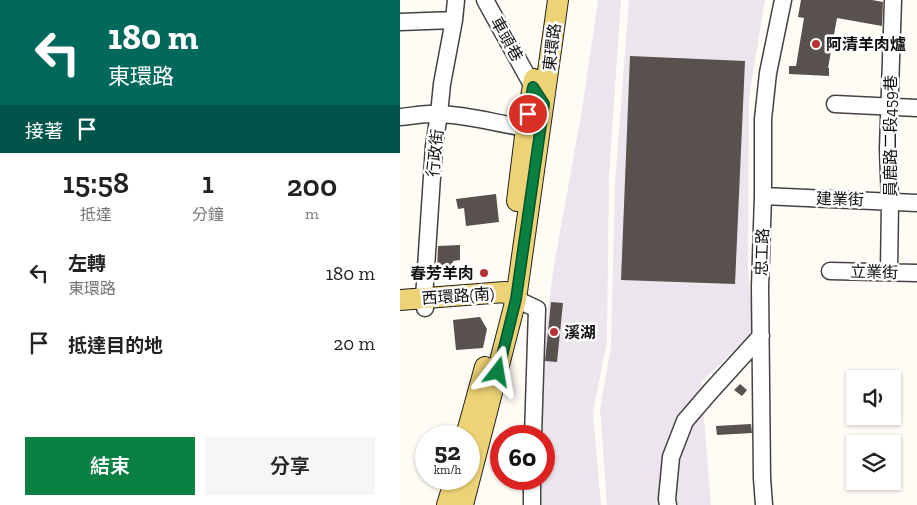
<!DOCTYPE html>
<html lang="zh-TW">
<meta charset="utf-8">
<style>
:root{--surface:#fff;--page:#f6f6f6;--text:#222;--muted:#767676;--accent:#0b8043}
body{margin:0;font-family:"Zilla Slab","Noto Sans TC",serif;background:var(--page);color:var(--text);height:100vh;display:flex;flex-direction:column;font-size:19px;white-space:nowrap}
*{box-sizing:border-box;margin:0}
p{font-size:16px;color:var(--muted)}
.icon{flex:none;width:28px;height:28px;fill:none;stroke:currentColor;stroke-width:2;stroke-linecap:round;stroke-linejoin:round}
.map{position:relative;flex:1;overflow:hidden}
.sheet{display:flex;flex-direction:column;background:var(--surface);width:400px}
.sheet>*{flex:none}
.hud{background:#00695c;color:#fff;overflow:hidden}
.buttons{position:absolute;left:446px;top:370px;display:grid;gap:10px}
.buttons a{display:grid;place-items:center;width:55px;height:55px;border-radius:0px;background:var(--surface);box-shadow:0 1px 4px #0004;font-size:25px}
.speed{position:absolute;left:15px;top:425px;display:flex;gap:10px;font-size:25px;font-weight:700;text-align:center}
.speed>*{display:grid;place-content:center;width:65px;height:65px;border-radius:50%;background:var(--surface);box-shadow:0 1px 4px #0004;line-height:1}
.speed small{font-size:12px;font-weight:400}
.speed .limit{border:8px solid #d22;background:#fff;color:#111}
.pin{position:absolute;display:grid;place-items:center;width:42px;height:42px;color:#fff;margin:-21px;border:2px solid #fff;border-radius:50%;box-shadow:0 1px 5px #0007}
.me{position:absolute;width:55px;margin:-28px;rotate:14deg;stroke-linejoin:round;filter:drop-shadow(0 0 4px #0008)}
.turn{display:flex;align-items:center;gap:18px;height:105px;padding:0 25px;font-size:22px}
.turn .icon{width:65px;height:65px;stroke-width:2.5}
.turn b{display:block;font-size:35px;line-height:42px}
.then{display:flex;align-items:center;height:48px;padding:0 25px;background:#0003;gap:10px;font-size:19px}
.eta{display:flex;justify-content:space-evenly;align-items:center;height:85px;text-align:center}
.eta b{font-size:30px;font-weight:600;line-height:35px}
.primary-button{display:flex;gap:10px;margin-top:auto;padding:10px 25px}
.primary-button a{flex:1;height:58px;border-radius:0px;background:var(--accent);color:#fff;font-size:20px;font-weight:600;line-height:58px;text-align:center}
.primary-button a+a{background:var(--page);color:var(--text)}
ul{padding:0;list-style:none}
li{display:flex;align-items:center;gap:15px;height:70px;padding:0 25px}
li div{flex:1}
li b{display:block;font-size:19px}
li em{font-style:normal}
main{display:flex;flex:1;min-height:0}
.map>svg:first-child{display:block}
.industrial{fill:#ede5ed}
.building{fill:#58514d}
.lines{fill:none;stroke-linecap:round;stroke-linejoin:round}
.minor-casing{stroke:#434343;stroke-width:19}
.major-casing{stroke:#212121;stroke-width:22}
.minor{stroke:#fff;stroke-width:16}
.major{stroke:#edd375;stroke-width:20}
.route-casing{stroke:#07532c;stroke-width:12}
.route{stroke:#0b8043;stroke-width:9}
.poi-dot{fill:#b53235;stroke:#fff;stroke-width:2}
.labels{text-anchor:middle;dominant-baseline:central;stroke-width:5;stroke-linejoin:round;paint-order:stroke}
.street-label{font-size:16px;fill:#101010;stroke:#fff}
.poi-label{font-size:16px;font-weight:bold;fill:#101010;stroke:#fff;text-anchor:start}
</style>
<main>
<section class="sheet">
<div class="hud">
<div class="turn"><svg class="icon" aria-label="left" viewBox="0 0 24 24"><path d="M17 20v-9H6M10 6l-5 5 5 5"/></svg><div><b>180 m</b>東環路</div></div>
<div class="then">接著<svg class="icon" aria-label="arrive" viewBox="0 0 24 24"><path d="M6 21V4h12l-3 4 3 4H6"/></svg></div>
</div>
<div class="eta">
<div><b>15:58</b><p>抵達</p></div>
<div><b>1</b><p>分鐘</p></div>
<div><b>200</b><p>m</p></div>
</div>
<ul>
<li><svg class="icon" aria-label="left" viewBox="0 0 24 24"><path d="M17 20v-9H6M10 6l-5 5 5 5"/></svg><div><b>左轉</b><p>東環路</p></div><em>180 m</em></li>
<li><svg class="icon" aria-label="arrive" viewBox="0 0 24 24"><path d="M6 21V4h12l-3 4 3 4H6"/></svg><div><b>抵達目的地</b></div><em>20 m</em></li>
</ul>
<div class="primary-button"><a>結束</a><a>分享</a></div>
</section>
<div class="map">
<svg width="517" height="505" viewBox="0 0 517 505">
<rect width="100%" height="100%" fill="#fefcf4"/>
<path class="industrial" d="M198 0H221L209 176 207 341 193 412 201 505H141L142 479H144V436H142L143 357 147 318 154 265 182 110Z
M229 0H365L349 97 348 267 353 333 301 382 311 505H207L200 409 211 347 215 183Z"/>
<path class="building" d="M401 0H472L483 2 482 26 437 18 428 68H429V76L389 74V66H396L404 18 398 17Z
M230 56 345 61 335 284 221 280Z
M96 194 99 222 66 226 64 208 58 209 56 199Z
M60 245V260L53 261V270H37L38 246Z
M151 302 163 303 157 362 145 361Z
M80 317 87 329 83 348 56 350 53 320Z
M340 384 347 390 342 396 334 390Z
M351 424 352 433 317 435 316 426Z"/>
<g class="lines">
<defs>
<path id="minor" d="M85 0 136 92
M0 22 54 20
M435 104 517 108
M0 117C13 116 26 113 39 114 72 115 104 126 136 129
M363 196 517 203
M430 271 517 273
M489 272 490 202 488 149 493 0
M116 299 137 309 133 436
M25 308 24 298 34 146 39 114 42 84 54 20 56 0
M132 479V505
M268 505 267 499 271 457 285 421 310 392 361 336
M364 505 362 478 360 287 363 196V119L368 73 383 0"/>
<path id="major" d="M117 201 126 128 134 79
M0 300 105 292 116 299
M66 436 85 367
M47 505 55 479
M63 505 116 299 158 0"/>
</defs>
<use href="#minor" class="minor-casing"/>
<use href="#major" class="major-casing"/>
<use href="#minor" class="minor"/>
<use href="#major" class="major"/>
</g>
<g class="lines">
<defs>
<path id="route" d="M98 372 116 299 144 104 133 87 128 114"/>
</defs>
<use href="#route" class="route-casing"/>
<use href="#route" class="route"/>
</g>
<g class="poi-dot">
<circle cx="416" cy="44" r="5"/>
<circle cx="84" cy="273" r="5"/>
<circle cx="154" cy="332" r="5"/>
</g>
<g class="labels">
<g class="street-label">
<text transform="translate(107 39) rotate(61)">車頭巷</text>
<text transform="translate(152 47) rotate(-83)">東環路</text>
<text transform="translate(490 136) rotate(-90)">員鹿路二段459巷</text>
<text transform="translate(35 153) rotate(-84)">行政街</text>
<text transform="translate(440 199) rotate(2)">建業街</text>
<text transform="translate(362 252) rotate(-88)">忠工路</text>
<text transform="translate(474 272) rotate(1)">立業街</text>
<text transform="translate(58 296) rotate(-4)">西環路(南)</text>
</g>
<g class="poi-label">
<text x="426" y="44">阿清羊肉爐</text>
<text x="74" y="273" text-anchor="end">春芳羊肉</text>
<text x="164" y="332">溪湖</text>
</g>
</g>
</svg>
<div class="buttons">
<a><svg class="icon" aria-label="sound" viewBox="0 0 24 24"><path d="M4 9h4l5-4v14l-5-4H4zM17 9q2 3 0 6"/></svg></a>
<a><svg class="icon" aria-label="layers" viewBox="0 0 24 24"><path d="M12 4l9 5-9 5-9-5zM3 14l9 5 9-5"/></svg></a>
</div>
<div class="speed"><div>52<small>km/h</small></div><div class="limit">60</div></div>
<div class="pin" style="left:128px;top:114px;background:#d93025"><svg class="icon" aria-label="arrive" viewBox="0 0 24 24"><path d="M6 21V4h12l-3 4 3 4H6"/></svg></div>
<svg class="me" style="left:98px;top:372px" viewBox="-20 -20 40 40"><path d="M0-17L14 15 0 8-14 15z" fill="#0b8043" stroke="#fff" stroke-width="4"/></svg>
</div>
</main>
